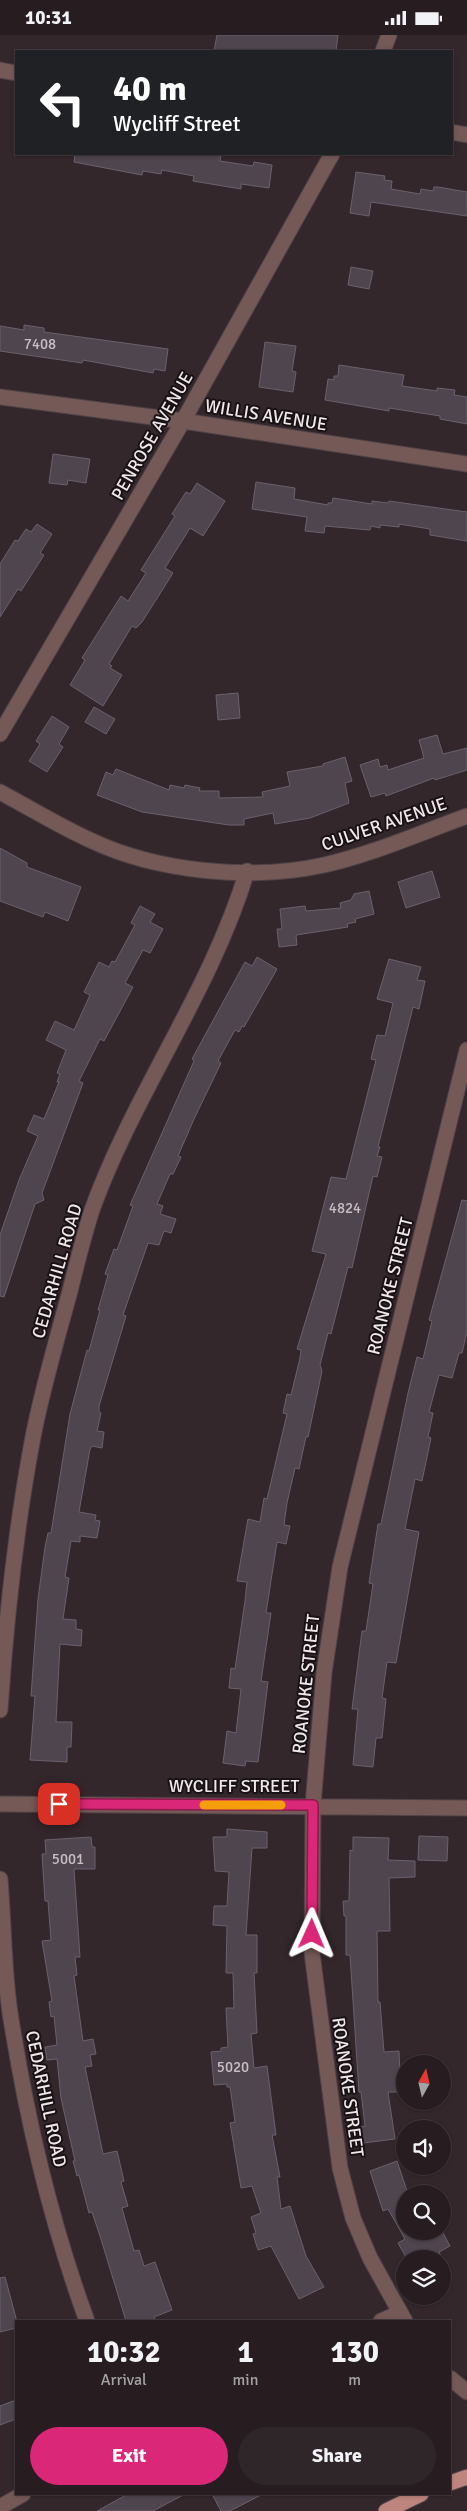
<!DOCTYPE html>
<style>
:root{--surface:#271d21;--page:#2f262a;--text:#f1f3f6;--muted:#a4a2a5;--line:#433b3f;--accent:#db2777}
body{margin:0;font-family:Signika,sans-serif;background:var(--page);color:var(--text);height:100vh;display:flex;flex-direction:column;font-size:19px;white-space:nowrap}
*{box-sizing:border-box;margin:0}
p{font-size:16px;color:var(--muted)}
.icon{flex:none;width:28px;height:28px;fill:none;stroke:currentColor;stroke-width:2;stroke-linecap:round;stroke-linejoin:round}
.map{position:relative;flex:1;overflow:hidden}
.panel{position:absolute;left:15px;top:2285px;width:436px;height:175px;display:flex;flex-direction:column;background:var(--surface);border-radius:0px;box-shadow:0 1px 4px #0004,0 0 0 1px var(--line)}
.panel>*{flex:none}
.top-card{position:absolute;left:15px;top:15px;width:438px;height:105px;border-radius:0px;box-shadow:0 1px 4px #0004,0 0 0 1px var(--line);background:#202124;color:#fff;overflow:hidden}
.needle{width:32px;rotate:8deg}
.buttons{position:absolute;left:396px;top:2020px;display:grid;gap:10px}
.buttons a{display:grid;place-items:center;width:55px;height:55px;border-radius:50%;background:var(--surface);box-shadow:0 1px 4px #0004,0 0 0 1px var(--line);font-size:25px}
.pin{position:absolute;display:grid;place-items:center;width:42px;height:42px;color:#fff;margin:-21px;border-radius:10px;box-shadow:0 2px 8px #0006}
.me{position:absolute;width:55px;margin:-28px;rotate:1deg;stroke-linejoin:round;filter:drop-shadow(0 0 4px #0008)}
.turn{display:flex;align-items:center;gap:18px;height:105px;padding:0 15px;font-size:22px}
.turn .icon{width:65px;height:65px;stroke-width:2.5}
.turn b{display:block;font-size:35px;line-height:42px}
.eta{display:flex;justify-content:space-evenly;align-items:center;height:85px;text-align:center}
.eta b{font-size:30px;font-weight:800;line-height:35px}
.button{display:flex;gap:10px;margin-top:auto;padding:10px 15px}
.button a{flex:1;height:58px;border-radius:30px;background:var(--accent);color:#fff;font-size:20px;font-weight:800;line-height:58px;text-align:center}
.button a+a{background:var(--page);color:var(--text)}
.status{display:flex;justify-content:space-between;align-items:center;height:35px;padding:0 25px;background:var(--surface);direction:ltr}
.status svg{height:14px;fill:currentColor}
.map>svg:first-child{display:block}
.building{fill:#4e454f;stroke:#6a616c}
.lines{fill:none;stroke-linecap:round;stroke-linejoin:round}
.minor-casing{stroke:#4e4247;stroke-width:17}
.major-casing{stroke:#4e4247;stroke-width:17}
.minor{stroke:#755956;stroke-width:15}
.major{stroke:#be847e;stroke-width:15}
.route-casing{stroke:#8e194d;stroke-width:12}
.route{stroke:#db2777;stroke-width:9}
.slow{stroke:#f59e0b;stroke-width:9}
.labels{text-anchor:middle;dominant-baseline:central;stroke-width:4;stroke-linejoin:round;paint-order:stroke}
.number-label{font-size:15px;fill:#c8bec3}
.street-label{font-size:18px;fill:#f0e7ea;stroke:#181214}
</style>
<div class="status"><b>10:31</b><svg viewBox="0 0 49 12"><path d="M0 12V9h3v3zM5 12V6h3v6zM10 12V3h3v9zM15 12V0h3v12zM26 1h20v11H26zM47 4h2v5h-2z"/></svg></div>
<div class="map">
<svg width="467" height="2476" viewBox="0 0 467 2476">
<rect width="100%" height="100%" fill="#34272c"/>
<path class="building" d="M217 0H338L336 16H214Z
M75 119H210L221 120 220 126 253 131 254 127 272 130 269 153 241 149V154L193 146 194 141 162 135 161 139 143 136 142 140 74 127Z
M356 137 385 141 384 145 392 146 391 154 420 159 421 154 433 156 434 152H438L467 157V181L371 167 369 181 350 178Z
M351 232 373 236 369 254 348 250Z
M24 290 44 293V297L168 314 165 336 154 334 153 338 83 325 82 328 0 316V291L24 295Z
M265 307 296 311 292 336 296 337 293 357 259 352Z
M339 330 404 340 402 351 437 356V353L455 355 454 360 467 362V389L440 384V381L389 373V376L325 365 328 344 334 345V341H338Z
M53 419 90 424 86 448 68 445 67 450 49 448Z
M256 447 295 453 294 464 328 470V468H332L333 463 372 469V466L388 468 389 466 467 477V506L430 500V494L399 489V492L380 490V493L371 491 370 495 325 491 324 498 305 496 307 482 252 474Z
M197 448 225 466 203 501 190 493 165 533 173 538 142 587 136 593 132 591 109 629 112 631 110 633 122 640 103 671 70 650 85 625 82 623 121 561 128 566 146 538 141 535 175 481 172 479 186 457 190 459Z
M37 489 52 499 40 518 44 520 21 556 18 554 0 582V529L15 505 18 506 26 494 31 497Z
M238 658 240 683 218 685 216 660Z
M94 672 115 684 106 699 85 687Z
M52 681 69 692 59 709 63 712 47 737 29 726 40 709 36 706Z
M437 700 443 719 467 713V735L435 745 434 743 386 761 385 758 371 762 360 730 378 724 380 732 387 730 388 735 424 723 419 705Z
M345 722 352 746 345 748 349 768 310 783 275 789 273 778 244 784V790H229L142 777 97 760 106 737 113 740 116 734 169 755 170 750 184 753 185 750 200 753 199 756H219V763L263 762 262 757 290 751 287 737 323 731V729Z
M0 813 27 828V832L81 852 68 886 45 877 43 882 0 866Z
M432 836 440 862 406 873 398 847Z
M369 856 374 879 355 884 356 887 347 889 348 892 296 900 297 910 279 912 277 894H282L280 874 305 871 306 876 341 873 340 868 351 865 354 859Z
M140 871 155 879 150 887 163 894 150 918 143 915 125 948 133 952 104 1006 100 1004 79 1046 83 1048 42 1158 44 1165 35 1169 4 1262 0 1261V1200L19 1145 38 1101 27 1096 34 1080 44 1084 59 1047H57L60 1039 57 1038 66 1015 46 1005 55 986 74 995 90 960 84 957 99 927 109 932 112 926 115 927 135 890 131 888Z
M257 922 277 934 244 992 242 991 239 997 235 995 218 1026 221 1028 194 1084 178 1121 181 1122 173 1139H170L157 1169 163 1171 160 1179 176 1184 171 1198 164 1196 159 1210 148 1208 123 1280 126 1281 99 1371V1377L101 1378 97 1396 104 1397 102 1413 92 1411 90 1414 79 1477 96 1480 95 1485 100 1486 97 1503 80 1501V1507L71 1506 65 1542 69 1543 63 1584 76 1585V1594L82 1595 81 1611 60 1609 56 1687H72L71 1712H67V1727L30 1725 35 1661H31L38 1564 45 1512 48 1498H51L70 1379 87 1315 89 1316 100 1275H98L108 1240 105 1239 114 1214 117 1215 133 1171 130 1170 194 1026 192 1024 245 927 252 931Z
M389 924 421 932 417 945 425 946 419 974 413 972 378 1112H380L377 1121 382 1122 377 1142 373 1141 352 1233 348 1232 331 1299 328 1298 320 1330 322 1336 311 1388 308 1402H306L299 1434 295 1433 287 1468 284 1490 290 1491 286 1509 277 1507 266 1578H271L261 1646 268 1647 258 1727 246 1726 245 1731 223 1728 227 1696 236 1698 241 1654 229 1653 231 1633 235 1634 245 1566 247 1547 237 1546 248 1484 260 1487 264 1463 267 1464 287 1379 283 1378 287 1359 291 1360 300 1323 301 1315 297 1314 326 1219 312 1216 331 1142 346 1144 376 1025 371 1024 377 1000 385 1001 393 968 377 964Z
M462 1165 467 1166V1297L462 1318H459L452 1343 439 1340 429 1377 433 1378 428 1402 431 1403 422 1446 415 1444 405 1494 419 1497 396 1628 387 1627 382 1663 386 1664 382 1703H376L373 1732 353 1730 358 1674H352L362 1596H366L373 1549 369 1548 378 1489H381L408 1358 417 1322 423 1324 432 1286 429 1285Z
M227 1794 267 1797V1813H252L246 1900H257V1938H254L257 1998 251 1999 254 2033 267 2031 276 2100H272L280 2142H277L281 2174 290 2171 306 2221 324 2252 299 2264 271 2211 258 2215 253 2199 256 2198 251 2182 261 2178 252 2151 241 2153 230 2088 235 2087 230 2052H227V2049L214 2050 211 2017 221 2016V2013L228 2012 226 1973H234L233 1938H226L227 1891 213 1890 214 1871H227L229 1837 215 1836 213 1802H227Z
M419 1801 448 1802 447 1826 418 1825Z
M91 1802 92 1812H95V1834H74L80 1922H75L77 1940 74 1941 83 2006 93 2004 96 2019 90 2020 92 2031 85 2032 103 2119 117 2116 124 2146 121 2147 128 2171 122 2173 134 2216 139 2215 144 2231 155 2227 172 2275 154 2282 156 2286H126L100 2201 92 2177 89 2178 79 2140 77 2141 73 2126H75L61 2063 57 2024 47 2025 45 2012 57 2010 54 1981 51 1982 49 1967 52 1966 42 1906 51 1905 48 1866H45L42 1819H46L45 1805Z
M353 1802 389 1803 388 1825 415 1826V1842L389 1843 390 1896H377L378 1967H380L384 2017 399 2016 400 2041H397L398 2057H388L395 2104 363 2108 361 2092 365 2091 361 2057H359L350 1920H346V1881H344L343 1866H349L350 1815 353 1816Z
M397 2126 408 2159H405V2196H442L450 2211 439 2217 442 2224H407L398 2208 405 2204 388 2174 383 2176 370 2136Z
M5 2242 16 2283V2293L0 2297V2243Z
M16 2365V2384L0 2390V2371Z
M128 2459H185L153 2476H97Z
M212 2459H263L230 2476H221Z"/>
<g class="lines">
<defs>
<path id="minor" d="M383 16 389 0
M0 35 16 38
M451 97 467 100
M0 362 183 386 467 429
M0 699 183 386 332 119
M0 757C30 773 59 791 90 805 157 837 251 846 324 830 373 819 420 798 467 781
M0 1675C6 1584 16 1492 33 1402 42 1355 56 1307 69 1260 76 1232 83 1203 92 1175 134 1058 211 956 247 836
M0 1769 467 1773
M0 1844C4 1893 4 1949 13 1996 29 2094 53 2193 87 2286
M381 2286 399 2278
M405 2286 370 2223 353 2183 340 2133 312 1918 313 1770 324 1638 340 1532 467 1015
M450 2343 467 2357
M0 2472 23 2459"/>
<path id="major" d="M450 2448 467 2442
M386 2476 421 2459"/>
</defs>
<use href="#minor" class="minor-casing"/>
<use href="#major" class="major-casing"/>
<use href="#minor" class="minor"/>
<use href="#major" class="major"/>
</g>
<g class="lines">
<defs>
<path id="route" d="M59 1769 313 1770 312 1899"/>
</defs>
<use href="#route" class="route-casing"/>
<use href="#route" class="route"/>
<path class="slow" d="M204 1770H281"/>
</g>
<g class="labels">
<g class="number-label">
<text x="40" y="309">7408</text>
<text x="345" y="1173">4824</text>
<text x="68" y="1824">5001</text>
<text x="233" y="2032">5020</text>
</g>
<g class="street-label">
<text transform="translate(266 380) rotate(9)">WILLIS AVENUE</text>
<text transform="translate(152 401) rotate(-60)">PENROSE AVENUE</text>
<text transform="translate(384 789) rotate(-19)">CULVER AVENUE</text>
<text transform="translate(57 1236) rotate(-74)">CEDARHILL ROAD</text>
<text transform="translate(390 1251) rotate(-76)">ROANOKE STREET</text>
<text transform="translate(306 1649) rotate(-84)">ROANOKE STREET</text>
<text x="234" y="1751">WYCLIFF STREET</text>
<text transform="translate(348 2052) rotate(82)">ROANOKE STREET</text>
<text transform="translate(46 2064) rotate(78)">CEDARHILL ROAD</text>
</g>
</g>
</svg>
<div class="buttons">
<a><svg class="needle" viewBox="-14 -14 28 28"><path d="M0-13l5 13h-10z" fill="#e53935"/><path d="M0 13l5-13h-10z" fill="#a4a2a5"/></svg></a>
<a><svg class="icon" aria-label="sound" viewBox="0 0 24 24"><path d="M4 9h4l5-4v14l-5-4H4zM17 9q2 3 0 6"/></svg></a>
<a><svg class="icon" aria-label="search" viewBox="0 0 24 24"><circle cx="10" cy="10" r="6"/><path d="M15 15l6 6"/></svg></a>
<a><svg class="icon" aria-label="layers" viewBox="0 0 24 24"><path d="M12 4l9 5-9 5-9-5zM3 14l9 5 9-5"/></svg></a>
</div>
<div class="pin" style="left:59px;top:1769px;background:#d93025"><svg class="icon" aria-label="arrive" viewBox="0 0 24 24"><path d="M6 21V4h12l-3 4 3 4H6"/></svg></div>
<svg class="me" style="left:312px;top:1899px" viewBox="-20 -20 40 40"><path d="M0-17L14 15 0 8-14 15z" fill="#db2777" stroke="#fff" stroke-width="4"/></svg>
<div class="top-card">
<div class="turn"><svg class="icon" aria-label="left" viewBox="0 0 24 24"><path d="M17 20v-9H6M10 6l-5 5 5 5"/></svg><div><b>40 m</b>Wycliff Street</div></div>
</div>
<section class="panel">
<div class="eta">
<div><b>10:32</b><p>Arrival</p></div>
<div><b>1</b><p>min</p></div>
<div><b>130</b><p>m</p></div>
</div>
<div class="button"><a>Exit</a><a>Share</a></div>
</section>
</div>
